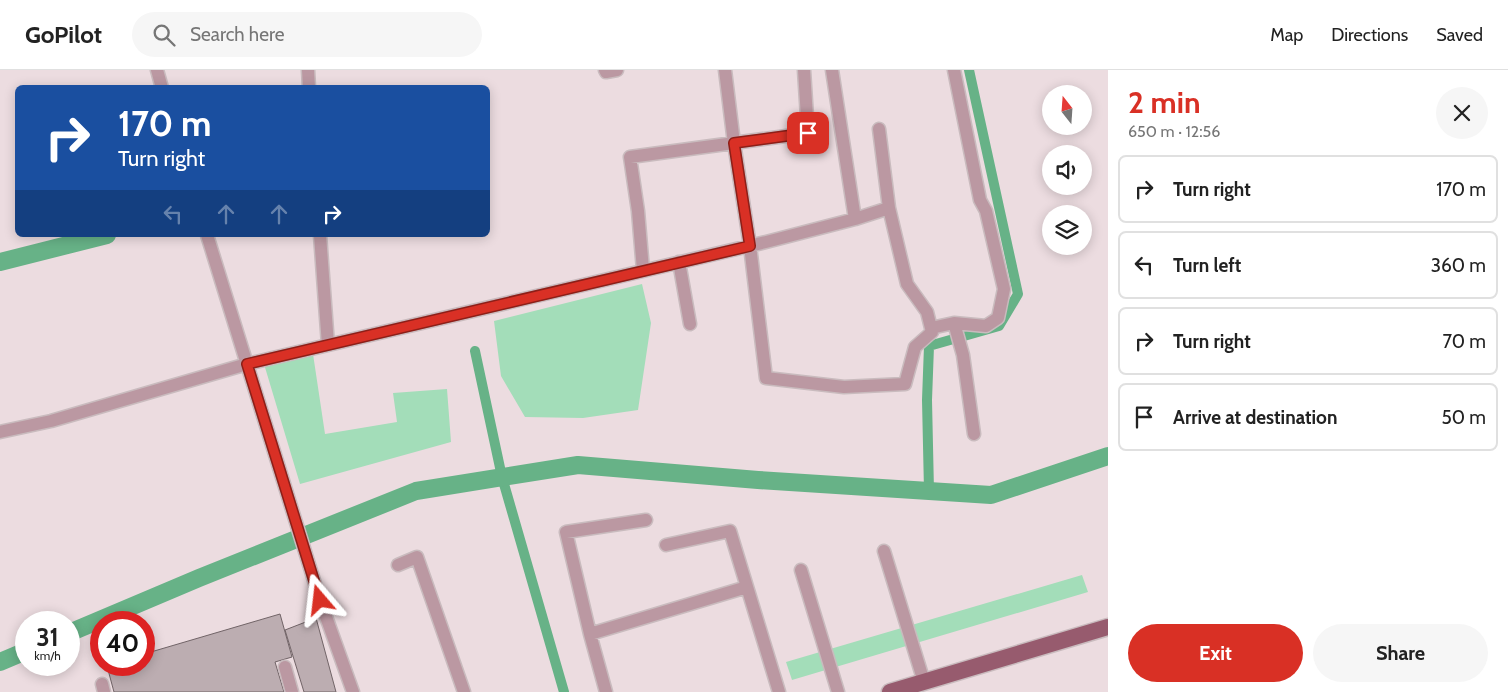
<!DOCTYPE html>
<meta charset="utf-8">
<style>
:root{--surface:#fff;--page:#f6f6f6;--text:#222;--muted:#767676;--line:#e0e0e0;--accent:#d93025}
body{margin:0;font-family:Cabin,sans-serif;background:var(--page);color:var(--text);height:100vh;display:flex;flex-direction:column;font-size:19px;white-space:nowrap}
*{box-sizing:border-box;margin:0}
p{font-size:16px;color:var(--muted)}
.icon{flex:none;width:28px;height:28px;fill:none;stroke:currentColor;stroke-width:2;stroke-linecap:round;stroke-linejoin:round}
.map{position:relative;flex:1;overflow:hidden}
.side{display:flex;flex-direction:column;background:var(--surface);width:400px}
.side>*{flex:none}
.banner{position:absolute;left:15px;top:15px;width:475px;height:152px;border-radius:8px;box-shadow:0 2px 12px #0003;background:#1a4fa0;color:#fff;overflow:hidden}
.needle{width:32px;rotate:343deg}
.controls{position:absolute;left:1042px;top:15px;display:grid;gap:10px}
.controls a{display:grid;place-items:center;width:50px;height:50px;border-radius:50%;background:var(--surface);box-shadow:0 2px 12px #0003;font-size:25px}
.speed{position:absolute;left:15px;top:541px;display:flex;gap:10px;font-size:25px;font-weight:700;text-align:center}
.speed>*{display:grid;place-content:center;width:65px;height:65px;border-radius:50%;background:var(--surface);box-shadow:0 2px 12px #0003;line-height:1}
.speed small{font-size:12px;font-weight:400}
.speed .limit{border:8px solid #d22;background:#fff;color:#111}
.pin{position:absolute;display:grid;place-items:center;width:42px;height:42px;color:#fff;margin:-21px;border-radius:10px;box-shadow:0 2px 8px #0006}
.me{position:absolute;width:55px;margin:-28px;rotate:343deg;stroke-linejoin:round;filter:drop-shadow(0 0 4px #0008)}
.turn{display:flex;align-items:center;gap:18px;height:105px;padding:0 20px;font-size:22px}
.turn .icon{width:65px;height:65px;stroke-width:2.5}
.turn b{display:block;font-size:35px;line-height:42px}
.lanes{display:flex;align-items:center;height:48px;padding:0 20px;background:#0003;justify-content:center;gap:25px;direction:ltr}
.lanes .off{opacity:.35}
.round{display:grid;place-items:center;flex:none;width:52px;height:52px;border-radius:26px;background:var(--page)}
.overview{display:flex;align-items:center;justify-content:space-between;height:85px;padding:0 20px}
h1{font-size:30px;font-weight:700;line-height:38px;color:var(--accent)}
.primary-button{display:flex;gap:10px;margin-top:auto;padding:10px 20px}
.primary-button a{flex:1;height:58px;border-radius:30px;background:var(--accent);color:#fff;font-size:20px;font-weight:700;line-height:58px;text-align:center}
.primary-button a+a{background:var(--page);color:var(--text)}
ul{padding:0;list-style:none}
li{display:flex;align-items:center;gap:15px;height:68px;margin:0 10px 8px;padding:0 10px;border:2px solid var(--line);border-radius:8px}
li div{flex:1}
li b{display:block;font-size:19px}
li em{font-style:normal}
header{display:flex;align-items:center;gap:30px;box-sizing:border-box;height:70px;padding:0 25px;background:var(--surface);border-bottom:1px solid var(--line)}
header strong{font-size:24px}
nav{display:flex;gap:28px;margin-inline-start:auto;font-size:18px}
.search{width:350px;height:45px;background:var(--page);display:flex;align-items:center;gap:12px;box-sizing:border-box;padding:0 18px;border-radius:28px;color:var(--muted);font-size:19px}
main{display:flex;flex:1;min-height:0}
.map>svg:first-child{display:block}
.green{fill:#a3ddb9}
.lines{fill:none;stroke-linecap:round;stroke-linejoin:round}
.canal{stroke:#67b287;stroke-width:10}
.river{stroke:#67b287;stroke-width:18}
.building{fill:#bcadb1;stroke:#716467}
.minor-casing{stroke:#c9bbbe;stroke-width:15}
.major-casing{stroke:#c9bbbe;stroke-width:19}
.minor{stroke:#bb98a2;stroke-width:12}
.major{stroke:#975b6e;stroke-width:16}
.route-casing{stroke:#8d1f18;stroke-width:12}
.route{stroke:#d93025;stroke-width:9}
</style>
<header>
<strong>GoPilot</strong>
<div class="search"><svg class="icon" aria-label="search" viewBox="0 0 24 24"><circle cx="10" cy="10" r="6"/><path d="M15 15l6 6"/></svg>Search here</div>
<nav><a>Map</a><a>Directions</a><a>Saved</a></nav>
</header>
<main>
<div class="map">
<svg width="1108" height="622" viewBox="0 0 1108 622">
<rect width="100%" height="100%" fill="#ecdce0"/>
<path class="green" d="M642 214 651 253 638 340 583 348 525 347 501 306 494 251Z
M313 284 325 364 397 352 393 323 447 319 451 372 300 414 264 294Z
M1082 505 1088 522 792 610 786 592Z"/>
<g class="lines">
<path class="canal" d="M475 281 502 407 564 622
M929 421 927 330 929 276 999 256 1018 224 969 0"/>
<path class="river" d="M0 192 107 165
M69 563 199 508 416 421 578 395 758 410 991 425 1108 386
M0 592 26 581"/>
</g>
<path class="building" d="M280 544 292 587 275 592 284 622H114L107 596 111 595H144V584Z
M316 548 336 622H304L285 560Z"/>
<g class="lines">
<defs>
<path id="minor" d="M157 0 162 18
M308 0 309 18
M605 0 606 2 617 0
M725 0 734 73 750 176 766 308 844 317 905 314 915 277 932 262 927 242 907 214 889 138 879 59
M832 0 855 149
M207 165 320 530 353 622
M320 165 328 275
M679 192 690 254
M643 200 638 141 630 87 808 63 804 0
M954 253 963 285 974 364
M931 258 954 253 986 256 998 248 1004 219 986 141 980 130 954 0
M0 362 51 351 247 294 766 172 855 149 889 138
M666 475 730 461 779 622
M884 481 924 612
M398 495 417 487 464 622
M801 500 838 622
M590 564 566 462 646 450
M285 597 292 622
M102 614 104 622
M606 622 590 564 747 517"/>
<path id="major" d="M890 622 1108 557"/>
</defs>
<use href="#minor" class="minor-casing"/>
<use href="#major" class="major-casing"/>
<use href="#minor" class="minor"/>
<use href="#major" class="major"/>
</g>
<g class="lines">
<defs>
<path id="route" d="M320 530 247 294 750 176 734 73 808 63"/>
</defs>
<use href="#route" class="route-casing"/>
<use href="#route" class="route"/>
</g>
</svg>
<div class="controls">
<a><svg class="needle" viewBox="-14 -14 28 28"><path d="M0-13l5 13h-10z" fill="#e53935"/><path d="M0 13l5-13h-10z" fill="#767676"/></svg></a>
<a><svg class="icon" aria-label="sound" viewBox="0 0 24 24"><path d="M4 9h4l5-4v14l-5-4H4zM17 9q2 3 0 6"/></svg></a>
<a><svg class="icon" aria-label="layers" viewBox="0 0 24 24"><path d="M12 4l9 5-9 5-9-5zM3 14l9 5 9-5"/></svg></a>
</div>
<div class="speed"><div>31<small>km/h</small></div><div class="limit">40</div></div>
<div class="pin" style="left:808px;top:63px;background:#d93025"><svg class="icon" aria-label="arrive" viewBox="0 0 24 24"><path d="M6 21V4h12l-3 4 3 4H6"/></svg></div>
<svg class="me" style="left:320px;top:530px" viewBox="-20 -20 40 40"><path d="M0-17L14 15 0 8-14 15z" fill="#d93025" stroke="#fff" stroke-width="4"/></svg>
<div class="banner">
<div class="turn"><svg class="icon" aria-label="right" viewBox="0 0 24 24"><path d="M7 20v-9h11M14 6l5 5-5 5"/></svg><div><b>170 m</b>Turn right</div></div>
<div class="lanes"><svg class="icon off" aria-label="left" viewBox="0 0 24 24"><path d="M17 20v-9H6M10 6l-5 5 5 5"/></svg><svg class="icon off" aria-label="ahead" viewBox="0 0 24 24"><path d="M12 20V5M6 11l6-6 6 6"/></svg><svg class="icon off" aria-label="ahead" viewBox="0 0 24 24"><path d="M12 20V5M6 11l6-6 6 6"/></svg><svg class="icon" aria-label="right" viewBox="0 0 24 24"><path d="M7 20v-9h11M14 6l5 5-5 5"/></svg></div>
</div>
</div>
<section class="side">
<div class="overview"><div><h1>2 min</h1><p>650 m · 12:56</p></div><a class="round"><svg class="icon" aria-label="close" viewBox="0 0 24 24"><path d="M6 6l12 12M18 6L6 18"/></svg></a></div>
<ul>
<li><svg class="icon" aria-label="right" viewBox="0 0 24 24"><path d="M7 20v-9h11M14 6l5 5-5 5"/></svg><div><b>Turn right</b></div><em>170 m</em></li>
<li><svg class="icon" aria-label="left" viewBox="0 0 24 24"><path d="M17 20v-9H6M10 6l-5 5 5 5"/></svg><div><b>Turn left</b></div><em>360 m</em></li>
<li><svg class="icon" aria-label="right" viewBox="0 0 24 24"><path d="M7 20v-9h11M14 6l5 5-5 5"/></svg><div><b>Turn right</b></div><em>70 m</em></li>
<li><svg class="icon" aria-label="arrive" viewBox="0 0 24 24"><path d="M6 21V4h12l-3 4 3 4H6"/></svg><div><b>Arrive at destination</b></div><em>50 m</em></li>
</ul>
<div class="primary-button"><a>Exit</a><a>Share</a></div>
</section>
</main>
